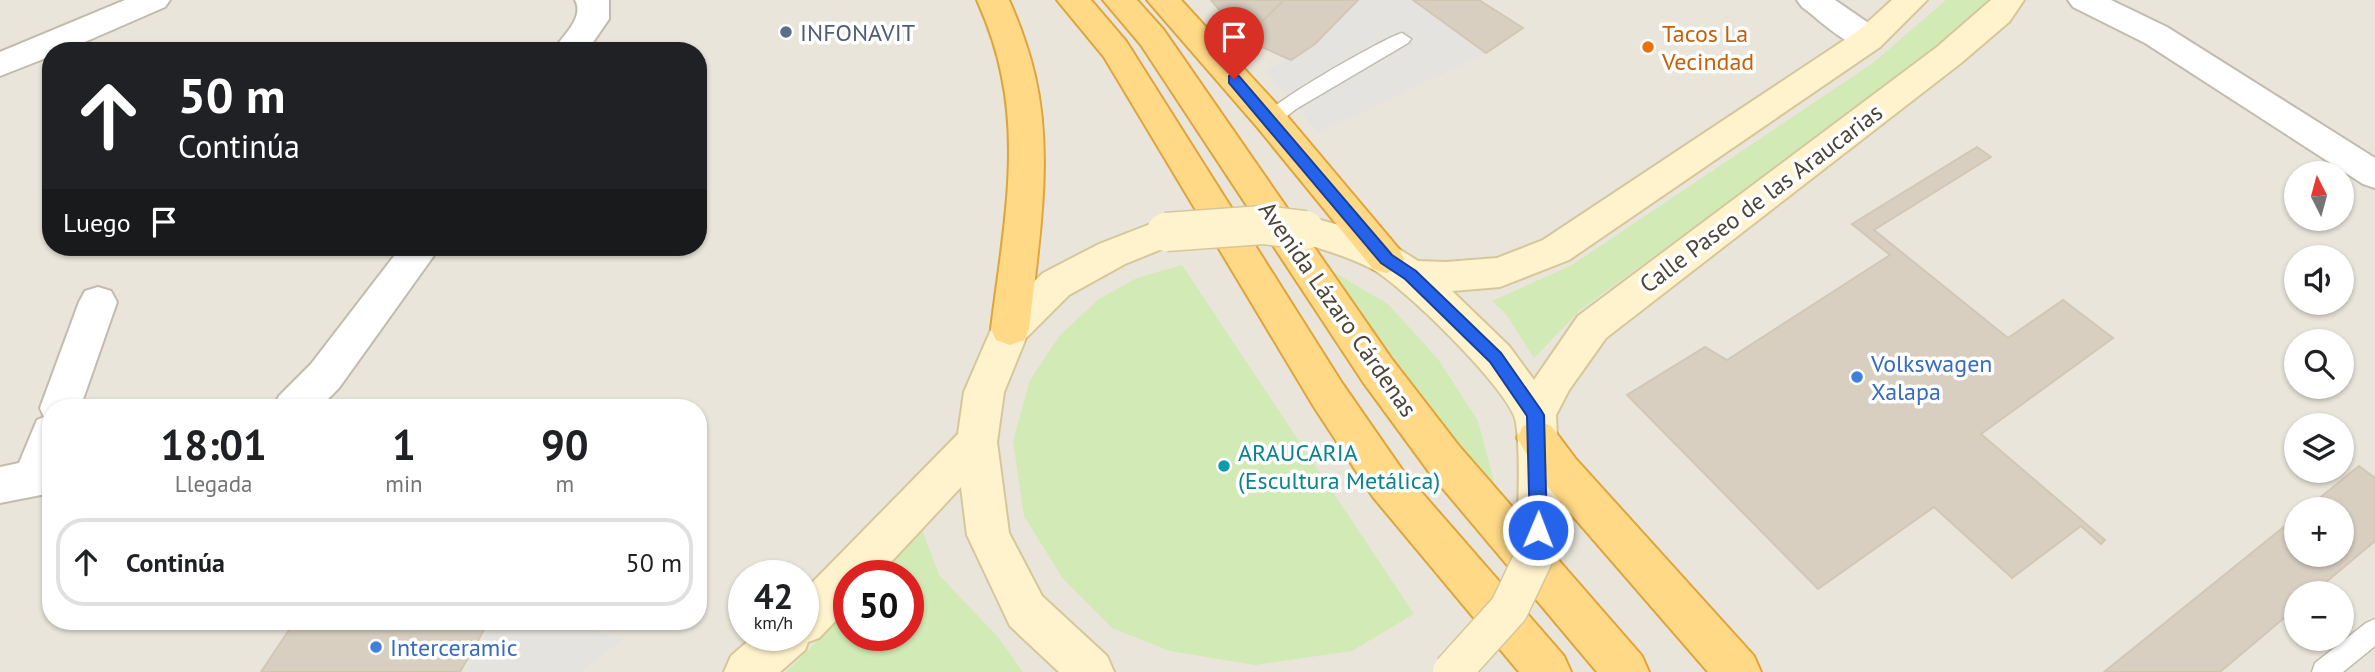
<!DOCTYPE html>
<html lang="es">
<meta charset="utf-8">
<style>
:root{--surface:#fff;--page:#f6f6f6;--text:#202124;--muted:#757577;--line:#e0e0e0}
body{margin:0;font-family:"PT Sans",sans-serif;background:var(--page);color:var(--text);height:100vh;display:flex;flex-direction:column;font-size:26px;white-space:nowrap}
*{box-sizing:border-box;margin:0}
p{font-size:23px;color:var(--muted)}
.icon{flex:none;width:38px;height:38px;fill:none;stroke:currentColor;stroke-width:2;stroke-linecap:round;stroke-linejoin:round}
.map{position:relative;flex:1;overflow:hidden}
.drawer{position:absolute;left:42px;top:399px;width:665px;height:231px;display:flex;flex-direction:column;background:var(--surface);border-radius:28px;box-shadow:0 2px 5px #0004}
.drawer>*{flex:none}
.banner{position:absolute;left:42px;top:42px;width:665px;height:214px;border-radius:28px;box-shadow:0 2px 5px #0004;background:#202124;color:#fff;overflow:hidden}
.needle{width:46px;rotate:354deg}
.buttons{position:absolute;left:2284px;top:161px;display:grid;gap:14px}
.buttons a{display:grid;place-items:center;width:70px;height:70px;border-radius:50%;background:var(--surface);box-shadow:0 2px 5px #0004;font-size:35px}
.speed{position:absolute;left:728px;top:560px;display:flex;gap:14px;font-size:35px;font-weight:700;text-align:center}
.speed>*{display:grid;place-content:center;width:91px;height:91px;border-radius:50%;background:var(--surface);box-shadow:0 2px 5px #0004;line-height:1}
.speed small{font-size:18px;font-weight:400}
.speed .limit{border:10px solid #d22;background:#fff;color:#111}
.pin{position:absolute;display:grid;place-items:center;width:60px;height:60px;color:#fff;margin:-72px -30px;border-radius:50% 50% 50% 0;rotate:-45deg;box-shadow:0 0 7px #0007}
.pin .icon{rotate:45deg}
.me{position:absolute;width:77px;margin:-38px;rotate:1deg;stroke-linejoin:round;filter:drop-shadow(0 0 5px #0008)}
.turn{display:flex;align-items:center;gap:24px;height:147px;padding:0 21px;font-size:32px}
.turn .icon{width:91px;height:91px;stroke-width:2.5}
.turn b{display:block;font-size:49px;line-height:60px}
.then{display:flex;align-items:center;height:66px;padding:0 21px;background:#0003;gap:14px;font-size:26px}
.eta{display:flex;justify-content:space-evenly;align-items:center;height:119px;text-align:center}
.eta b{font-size:42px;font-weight:700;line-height:49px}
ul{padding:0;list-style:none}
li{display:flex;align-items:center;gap:21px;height:88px;margin:0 14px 10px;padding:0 7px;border:4px solid var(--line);border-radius:28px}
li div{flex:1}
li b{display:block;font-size:26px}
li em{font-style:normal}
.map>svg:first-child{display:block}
.residential{fill:#eae5da;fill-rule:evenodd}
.green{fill:#d2eab5}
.parking{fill:#e5e3e0}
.building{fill:#d8cfc1;stroke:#d3c7b4;stroke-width:2}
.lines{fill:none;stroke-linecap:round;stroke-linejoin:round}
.service-casing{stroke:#c2bbae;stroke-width:3}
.minor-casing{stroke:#c2bbae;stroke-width:4}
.secondary-casing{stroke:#d6c79b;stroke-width:4}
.trunk-casing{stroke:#e0a43c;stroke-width:4}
.service{fill:#fff;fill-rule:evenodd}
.minor{fill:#fff;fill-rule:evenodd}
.secondary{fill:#fff3cd;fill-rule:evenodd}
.trunk{fill:#ffd985;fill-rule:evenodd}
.secondary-bridge-casing{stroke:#d6c79b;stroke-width:41;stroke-linecap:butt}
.secondary-bridge{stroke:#fff3cd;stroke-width:38}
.route{fill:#2563eb;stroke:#184099;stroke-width:2}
.service-dot{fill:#5c6f8a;stroke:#fff;stroke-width:2.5}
.food-dot{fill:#e8710a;stroke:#fff;stroke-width:2.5}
.shop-dot{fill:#3f7fe0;stroke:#fff;stroke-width:2.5}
.culture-dot{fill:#0f9aa8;stroke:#fff;stroke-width:2.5}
.labels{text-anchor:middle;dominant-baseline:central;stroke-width:7;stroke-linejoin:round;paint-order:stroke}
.service-label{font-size:24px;fill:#4e5e75;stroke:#fff;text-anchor:start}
.food-label{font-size:24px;fill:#c56008;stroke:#fff;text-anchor:start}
.street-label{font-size:24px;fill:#4b4439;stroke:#fff}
.shop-label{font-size:24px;fill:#366cbe;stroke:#fff;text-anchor:start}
.culture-label{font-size:24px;fill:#0d838f;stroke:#fff;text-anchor:start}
</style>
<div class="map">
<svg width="2375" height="672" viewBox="0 0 2375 672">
<rect width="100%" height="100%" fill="#f6f3ec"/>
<path class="residential" d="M0 0H2375V672H0ZM51 51H698V247H51ZM2296 173H2342V219H2296ZM2296 257H2342V303H2296ZM2296 341H2342V387H2296ZM51 408H698V621H51ZM2296 425H2342V471H2296ZM2296 509H2342V555H2296ZM744 576H803V635H744ZM849 576H908V635H849ZM2296 593H2342V639H2296Z"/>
<path class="green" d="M1946 0H1995L1945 44 1580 310 1534 358 1506 314 1492 301 1572 265 1873 63Z
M1182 265 1414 614 1352 651 1255 665 1170 651 1112 628 1063 579 1024 516 1013 441 1030 380 1060 335 1099 299 1137 278Z
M1328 269 1388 304 1438 359 1478 421 1499 500Z
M920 524 939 575 998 637 1023 672H786L849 609V635H908V576H878Z"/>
<path class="parking" d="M1358 0H1413L1486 53 1319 133 1265 71 1315 44Z
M494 621H552L624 639 580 672H467Z"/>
<path class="building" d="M1211 0H1284L1244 39Z
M1284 0H1358L1315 44 1291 60 1244 39Z
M1413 0H1479L1523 28 1486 53Z
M1977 147 1991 157 1874 230 2008 338 2063 300 2113 338 1981 434 2105 540 2101 544 2081 526 2012 578 1934 507 1818 589 1627 395 1705 347 1727 360 1890 255 1852 224Z
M2359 466 2375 478V541L2313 593H2296V608L2220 672H2104L2296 517V555H2342V509H2306Z
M295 621H489L460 672H261Z"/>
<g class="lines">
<defs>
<path id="service" d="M1402 33 1411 39 1408 43 1296 109 1277 124H1263L1261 119C1270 103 1382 39 1402 33Z
M2375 619V646L2343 672H2312L2315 663 2366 623Z"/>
<path id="minor" d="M125 0H170L165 7 64 51H51V56L0 76V52Z
M575 0H609V19L587 51H553C562 36 585 18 575 0Z
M1797 0H1835L1880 31 1885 39 1880 47C1853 55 1824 23 1802 7Z
M2068 0H2111L2167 27 2375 158V188L2363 184 2145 43 2073 7Z
M401 247H440L339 388 319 408H273L279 396 311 364Z
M98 287 111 291 117 302 80 408H51V493L0 503V467L19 463 37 420 44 417 40 408 79 302 85 291Z"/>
<path id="secondary" d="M1892 0H1927L1880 47 1569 260 1500 287 1452 291 1509 346 1534 380 1578 316 1937 47 1991 0H2024L2009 22 1961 63 1606 338 1569 390 1556 415 1560 510 1558 550 1552 564 1537 570 1522 564C1514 546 1517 531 1518 512 1519 483 1520 450 1516 422 1512 392 1401 284 1372 269 1346 255 1320 249 1292 240L1287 230 1292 220 1305 216 1354 229 1399 249 1418 261 1446 262 1497 258 1543 240 1858 31Z
M1166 218 1179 222 1184 232 1179 242 1125 264 1069 295 1026 338 1004 392 997 442 1009 533 1042 596 1107 656 1114 672H1059L1010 626 967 535 961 487 878 576H849V607L819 638 808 642 805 650 780 672H724L731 656 755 635H803V592L958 434 964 392 996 318 1043 273 1099 244Z"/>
<path id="trunk" d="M977 0H1009C1020 25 1029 50 1035 76 1054 158 1038 247 1029 329L1024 340 1010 345 996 340 991 329C1001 247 1019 159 1002 77 997 50 988 25 977 0Z
M1057 0H1091L1126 41 1342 383 1403 471 1564 656 1571 672H1519L1373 497 1314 407 1104 57Z
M1103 0H1137L1163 29 1391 358 1459 446 1642 656 1649 672H1597L1429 472 1363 382 1141 45Z
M1147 0H1181L1282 110 1399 249 1404 259 1399 269 1386 273 1373 269 1258 128Z
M1537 420 1551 426 1575 458 1754 656 1761 672H1708L1545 484 1517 438 1523 426Z"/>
</defs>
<use href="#service" class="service-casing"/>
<use href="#minor" class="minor-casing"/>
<use href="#secondary" class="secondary-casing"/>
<use href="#trunk" class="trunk-casing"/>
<use href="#service" class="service"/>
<use href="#minor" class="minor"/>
<use href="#secondary" class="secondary"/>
<use href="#trunk" class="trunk"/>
<defs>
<path id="secondary-bridge" d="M1166 232 1263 225 1305 230
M1452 672 1509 609 1537 550"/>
</defs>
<use href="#secondary-bridge" class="secondary-bridge-casing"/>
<use href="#secondary-bridge" class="secondary-bridge"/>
</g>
<path class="route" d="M1234 74 1239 76 1392 255 1416 271 1501 353 1541 410 1544 415 1547 530 1545 536 1538 538 1532 536 1530 530 1527 416 1490 362 1405 279 1381 263 1229 83V76Z"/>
<circle class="service-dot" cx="786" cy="32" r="7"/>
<circle class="food-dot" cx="1648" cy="47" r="7"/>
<g class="shop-dot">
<circle cx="1857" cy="377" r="7"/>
<circle cx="376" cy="647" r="7"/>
</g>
<circle class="culture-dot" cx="1224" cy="466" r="7"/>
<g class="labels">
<g class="service-label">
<text x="800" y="32">INFONAVIT</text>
</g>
<g class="food-label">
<text x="1662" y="33">Tacos La<tspan x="1662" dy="28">Vecindad</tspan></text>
</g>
<g class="street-label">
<text transform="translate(1761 198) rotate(-37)">Calle Paseo de las Araucarias</text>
<text transform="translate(1338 309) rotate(55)">Avenida Lázaro Cárdenas</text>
</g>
<g class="shop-label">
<text x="1871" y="363">Volkswagen<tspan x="1871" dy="28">Xalapa</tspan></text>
<text x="390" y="647">Interceramic</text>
</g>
<g class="culture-label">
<text x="1238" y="452">ARAUCARIA<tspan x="1238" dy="28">(Escultura Metálica)</tspan></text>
</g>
</g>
</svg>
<div class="buttons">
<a><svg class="needle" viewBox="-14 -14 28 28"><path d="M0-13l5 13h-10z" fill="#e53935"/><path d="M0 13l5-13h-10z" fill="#757577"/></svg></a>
<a><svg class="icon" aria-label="sound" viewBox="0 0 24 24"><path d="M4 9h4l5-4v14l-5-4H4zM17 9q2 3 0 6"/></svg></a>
<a><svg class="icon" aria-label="search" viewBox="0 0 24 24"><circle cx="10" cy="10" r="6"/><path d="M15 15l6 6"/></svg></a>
<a><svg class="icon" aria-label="layers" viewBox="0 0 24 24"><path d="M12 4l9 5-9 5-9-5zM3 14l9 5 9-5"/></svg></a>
<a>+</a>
<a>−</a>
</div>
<div class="speed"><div>42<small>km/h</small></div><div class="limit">50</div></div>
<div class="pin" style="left:1234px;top:79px;background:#d93025"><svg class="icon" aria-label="arrive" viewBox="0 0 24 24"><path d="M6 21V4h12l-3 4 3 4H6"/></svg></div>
<svg class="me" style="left:1538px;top:530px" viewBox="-20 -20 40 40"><circle r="17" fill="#2563eb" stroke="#fff" stroke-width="3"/><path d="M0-11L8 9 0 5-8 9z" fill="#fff"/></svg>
<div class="banner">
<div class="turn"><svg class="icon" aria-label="ahead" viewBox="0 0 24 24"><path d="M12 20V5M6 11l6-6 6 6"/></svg><div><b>50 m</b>Continúa</div></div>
<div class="then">Luego<svg class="icon" aria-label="arrive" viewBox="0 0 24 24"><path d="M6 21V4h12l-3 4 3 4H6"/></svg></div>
</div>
<section class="drawer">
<div class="eta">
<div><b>18:01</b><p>Llegada</p></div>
<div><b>1</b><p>min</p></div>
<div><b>90</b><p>m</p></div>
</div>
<ul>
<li><svg class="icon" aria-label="ahead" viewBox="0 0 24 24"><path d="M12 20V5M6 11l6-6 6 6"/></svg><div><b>Continúa</b></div><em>50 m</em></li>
</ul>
</section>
</div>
